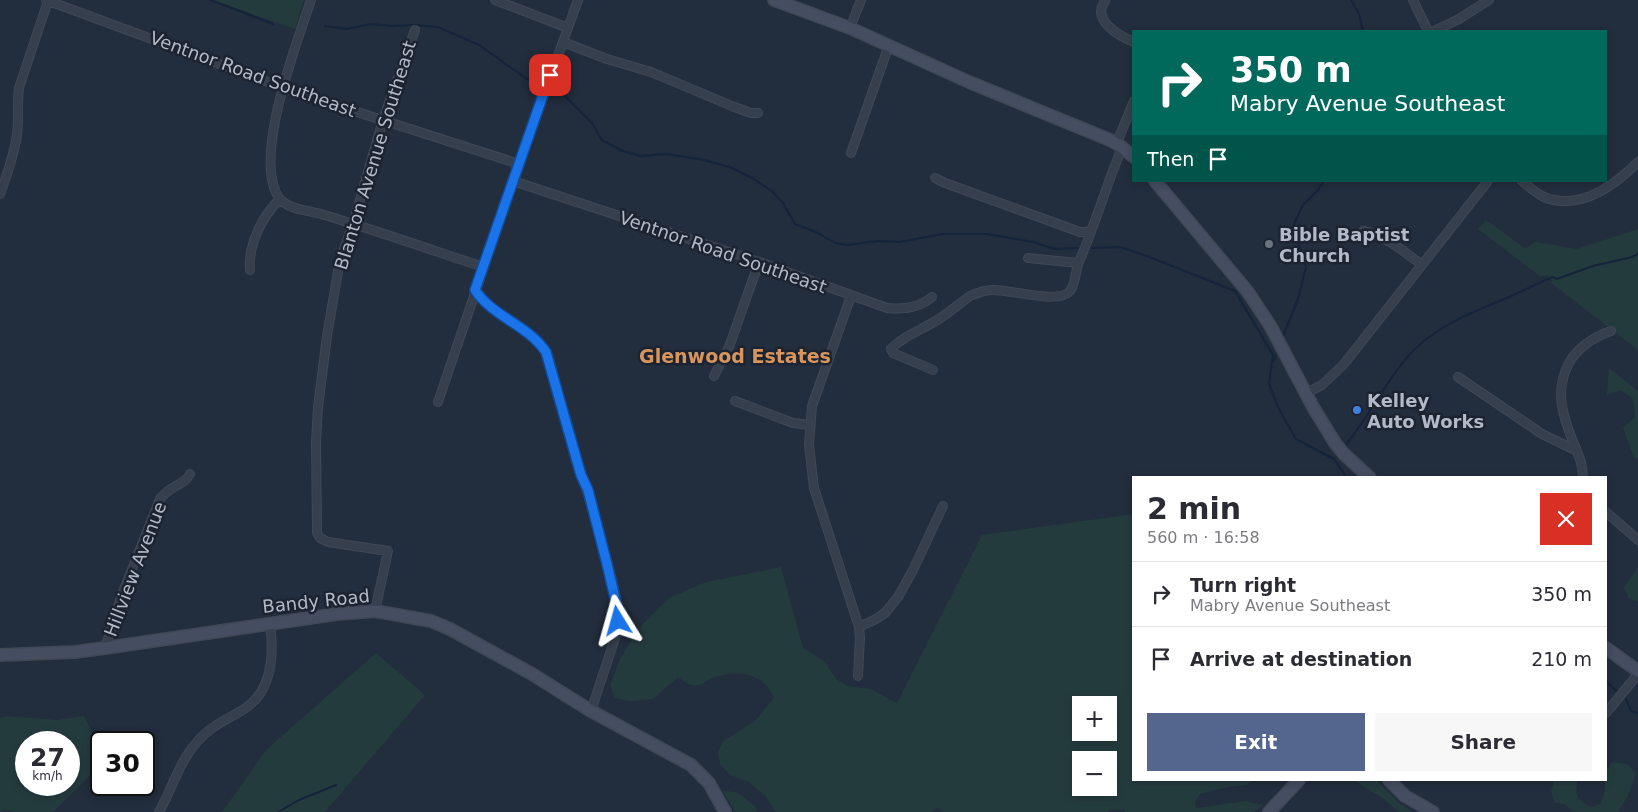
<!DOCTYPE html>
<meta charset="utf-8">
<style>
:root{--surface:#fff;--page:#f7f7f7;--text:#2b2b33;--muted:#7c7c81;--line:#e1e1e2;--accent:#54668d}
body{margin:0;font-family:"DejaVu Sans",sans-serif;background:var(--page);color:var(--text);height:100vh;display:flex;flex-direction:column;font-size:19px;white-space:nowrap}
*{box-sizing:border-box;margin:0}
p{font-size:16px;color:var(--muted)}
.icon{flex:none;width:28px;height:28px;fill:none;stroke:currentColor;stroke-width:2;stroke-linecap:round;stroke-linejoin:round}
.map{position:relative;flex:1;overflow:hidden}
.side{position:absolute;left:1132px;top:476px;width:475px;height:305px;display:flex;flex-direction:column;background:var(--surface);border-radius:0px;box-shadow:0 2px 8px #0003}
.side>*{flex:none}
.banner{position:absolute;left:1132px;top:30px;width:475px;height:152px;border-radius:0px;box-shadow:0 2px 8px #0003;background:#00695c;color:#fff;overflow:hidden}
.tools{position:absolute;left:1072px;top:696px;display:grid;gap:10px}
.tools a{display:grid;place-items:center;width:45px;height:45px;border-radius:0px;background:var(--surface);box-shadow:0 2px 8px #0003;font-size:25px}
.speed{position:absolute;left:15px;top:731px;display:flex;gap:10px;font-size:25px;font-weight:700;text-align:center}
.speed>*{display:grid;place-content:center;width:65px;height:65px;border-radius:50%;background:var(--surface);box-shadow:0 2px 8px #0003;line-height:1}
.speed small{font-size:12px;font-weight:400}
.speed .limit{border:2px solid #111;border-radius:8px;background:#fff;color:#111}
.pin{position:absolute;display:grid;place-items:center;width:42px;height:42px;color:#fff;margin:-21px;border-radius:10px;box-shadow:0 2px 8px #0006}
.me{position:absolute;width:55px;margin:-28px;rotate:352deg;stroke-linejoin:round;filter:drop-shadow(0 0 4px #0008)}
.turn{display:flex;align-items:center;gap:18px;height:105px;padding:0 15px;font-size:22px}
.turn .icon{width:65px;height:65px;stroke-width:2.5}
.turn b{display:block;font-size:35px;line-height:42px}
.then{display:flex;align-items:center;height:48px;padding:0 15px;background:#0003;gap:10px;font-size:19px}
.round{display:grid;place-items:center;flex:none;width:52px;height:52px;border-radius:0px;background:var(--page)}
.summary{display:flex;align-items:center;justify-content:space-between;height:85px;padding:0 15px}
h1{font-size:30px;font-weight:800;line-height:38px}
.action{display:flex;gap:10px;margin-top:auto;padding:10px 15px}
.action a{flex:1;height:58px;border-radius:0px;background:var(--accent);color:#fff;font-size:20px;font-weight:800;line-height:58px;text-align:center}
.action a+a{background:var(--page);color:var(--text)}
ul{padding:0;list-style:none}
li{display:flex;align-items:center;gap:15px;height:65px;padding:0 15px;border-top:1px solid var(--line)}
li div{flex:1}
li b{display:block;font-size:19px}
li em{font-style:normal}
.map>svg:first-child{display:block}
.green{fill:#243b3e;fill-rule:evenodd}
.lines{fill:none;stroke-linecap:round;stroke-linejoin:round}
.stream{stroke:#15243b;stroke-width:2}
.street-casing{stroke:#404856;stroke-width:10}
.secondary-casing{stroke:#404856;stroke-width:14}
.street{stroke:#363f4d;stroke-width:8}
.secondary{stroke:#444e60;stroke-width:11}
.route-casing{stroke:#114b97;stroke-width:12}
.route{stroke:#1a73e8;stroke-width:9}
.worship-dot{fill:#6b7280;stroke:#1c2432;stroke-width:2}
.shop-dot{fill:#3f7fe0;stroke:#1c2432;stroke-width:2}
.labels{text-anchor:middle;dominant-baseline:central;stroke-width:5;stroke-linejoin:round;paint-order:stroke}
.street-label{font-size:18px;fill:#b2bac9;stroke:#1c2432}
.poi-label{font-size:18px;font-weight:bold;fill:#b2bac9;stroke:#1c2432;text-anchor:start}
.neighbourhood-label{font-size:19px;font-weight:bold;fill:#d8965e;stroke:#1c2432}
</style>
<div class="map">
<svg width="1638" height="812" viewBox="0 0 1638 812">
<rect width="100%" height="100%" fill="#222d3d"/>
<path class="green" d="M212 0H304L295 29Z
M1486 220 1525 248 1536 242 1577 249 1638 229V350L1550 282 1553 281 1546 275 1541 277 1478 229Z
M1609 368 1638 391V458H1634L1623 428 1635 417 1633 399 1621 390 1607 395Z
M1134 514V780H1252L1247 785 1227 787 1200 794 1195 802 1196 808 1246 801 1263 805 1254 812H1125L1124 810H1110L1107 812H943L938 807 932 812H776L766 797 749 782 730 775 720 764 718 753 723 741 755 721 774 698C764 673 737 669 712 678 705 681 700 688 691 685 687 684 682 680 678 677L653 699 630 701 615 698 610 685 620 659 639 628 669 598 706 582 781 567 803 648 824 661 836 679 848 686 870 689 897 703 982 535ZM1081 705H1109V732H1081ZM1081 760H1109V788H1081Z
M1638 567V601L1629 599 1624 588Z
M376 653 425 695 325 812H222L266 750Z
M8 716 57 720 84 716 101 753V765L53 812H14L4 810 0 812V718ZM69 742V785H26V742Z
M1612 762 1627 764 1636 773 1628 796 1618 812H1573L1565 804 1555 803 1551 792 1554 780H1578C1574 796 1577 800 1591 807L1601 804 1605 789V780H1606V771Z
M1353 780H1376L1398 802 1412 812H1399L1384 799Z
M723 791 736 792 755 806 757 812H735Z"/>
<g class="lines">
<path class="stream" d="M211 0 273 24
M1351 0 1359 14 1363 31
M325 26 347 29 370 24 393 26 414 25 438 27 479 45 527 79 539 83
M553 87H556L592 123 602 140 623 151 640 156 667 154 704 160 730 167 752 178 772 191 783 203 795 224 818 233 835 243 847 245 877 241 900 242 942 234H987L1033 242 1055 249 1080 248
M1092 248 1120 247 1147 256 1235 291 1273 355 1269 384 1279 409 1296 439 1334 459 1347 478
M1283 336 1298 299 1306 267 1293 226 1303 205 1318 190 1324 181
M1273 362 1276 355
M1345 446C1370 416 1386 379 1414 350 1439 325 1475 311 1507 298 1522 291 1537 284 1552 277L1557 279 1593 266 1632 257 1638 254
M1606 681 1615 690 1620 692
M1624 694 1631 711 1638 713
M278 812 299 800 336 785"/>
<defs>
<path id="street" d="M46 0 298 93 519 164
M311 0C297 43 252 158 279 198 287 209 309 211 321 214 375 230 429 249 483 267
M495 0 568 28
M1413 0 1428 31
M1105 1C1091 20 1119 36 1134 42
M850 28 861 0
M1434 31 1459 19 1489 0
M563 42 607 59 651 72 732 106 751 113H758
M851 153 889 45
M935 178 945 183 1080 232H1087L1091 230
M513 181 759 262 887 308C904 310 919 308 932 297
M1522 181C1529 187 1536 193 1544 197 1579 211 1614 186 1638 162
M0 194C7 175 14 155 17 135 19 119 17 104 19 88L48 1
M1363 231C1386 236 1403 251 1422 265
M1028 258 1078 263
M250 270C248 245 262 216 280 199
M475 290C493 317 528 325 546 352L581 475C590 496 595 519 601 541 609 570 621 602 617 632L591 711
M851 296 812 406 809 445 814 488 859 627 860 638 858 676
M933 370 893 353 891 349C904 335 924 329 939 319 950 312 960 303 970 296 977 293 985 290 992 290 1010 289 1059 305 1070 291 1076 283 1075 271 1079 262 1094 227 1105 190 1119 155L1120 150 1118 140 1134 101
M714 376 729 347 759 262
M1458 377 1542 434 1577 451
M1306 393 1322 385 1344 364 1488 181
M735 401 793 423 810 425
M438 402 519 164 578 0
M1583 478C1583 465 1579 456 1574 444 1563 417 1554 391 1569 363 1578 347 1594 337 1611 331
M1606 512 1638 540
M375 611 388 551 328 542 320 538 317 533 316 441 318 407 327 336 340 260 353 224 383 120 415 30
M859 627 876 619 885 613 898 597 913 570 943 506
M105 648 121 597 160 499C170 485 185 485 190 474
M1606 713 1638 674
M159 812C172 789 179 762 197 742 209 727 228 719 244 709 273 691 274 653 270 623"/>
<path id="secondary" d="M774 0 850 28 969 82 1110 140 1119 145 1134 157
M1155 181 1248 292 1271 327 1313 407 1335 443 1344 454 1370 478
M1606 648 1638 671
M0 655 75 652 105 648 337 614 375 611 431 621 450 629 532 674 591 711 691 765 709 783 725 812
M1389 780 1405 796 1433 812
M1269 812 1299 780"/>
</defs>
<use href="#street" class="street-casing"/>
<use href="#secondary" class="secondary-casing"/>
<use href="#street" class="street"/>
<use href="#secondary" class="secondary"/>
</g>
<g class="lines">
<defs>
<path id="route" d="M550 75 475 290C493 317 528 325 546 352L581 475 588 490 607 564 618 611V621"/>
</defs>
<use href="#route" class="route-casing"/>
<use href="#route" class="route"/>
</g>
<circle class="worship-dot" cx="1269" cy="244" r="5"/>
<circle class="shop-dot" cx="1357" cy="410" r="5"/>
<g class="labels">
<g class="street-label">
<text transform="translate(253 74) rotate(20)">Ventnor Road Southeast</text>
<text transform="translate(375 155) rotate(-73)">Blanton Avenue Southeast</text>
<text transform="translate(723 252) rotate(19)">Ventnor Road Southeast</text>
<text transform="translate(135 569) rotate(-69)">Hillview Avenue</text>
<text transform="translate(316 601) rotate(-6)">Bandy Road</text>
</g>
<g class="poi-label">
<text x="1279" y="234">Bible Baptist<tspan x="1279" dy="21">Church</tspan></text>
<text x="1367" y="400">Kelley<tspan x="1367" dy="21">Auto Works</tspan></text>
</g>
<g class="neighbourhood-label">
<text x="735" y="356">Glenwood Estates</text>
</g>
</g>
</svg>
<div class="tools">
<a>+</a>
<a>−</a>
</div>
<div class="speed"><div>27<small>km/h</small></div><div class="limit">30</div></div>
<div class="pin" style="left:550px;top:75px;background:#d93025"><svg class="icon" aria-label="arrive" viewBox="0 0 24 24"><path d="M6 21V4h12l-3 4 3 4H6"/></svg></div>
<svg class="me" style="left:618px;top:621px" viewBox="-20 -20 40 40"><path d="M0-17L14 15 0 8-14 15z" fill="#1a73e8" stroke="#fff" stroke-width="4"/></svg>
<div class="banner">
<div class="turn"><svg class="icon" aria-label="right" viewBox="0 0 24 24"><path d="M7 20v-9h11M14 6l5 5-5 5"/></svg><div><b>350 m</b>Mabry Avenue Southeast</div></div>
<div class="then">Then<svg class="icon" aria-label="arrive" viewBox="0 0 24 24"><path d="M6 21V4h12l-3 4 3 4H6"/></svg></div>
</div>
<section class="side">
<div class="summary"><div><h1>2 min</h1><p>560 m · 16:58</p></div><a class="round" style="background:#d93025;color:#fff"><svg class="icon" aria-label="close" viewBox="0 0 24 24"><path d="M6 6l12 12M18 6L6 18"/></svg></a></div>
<ul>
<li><svg class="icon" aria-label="right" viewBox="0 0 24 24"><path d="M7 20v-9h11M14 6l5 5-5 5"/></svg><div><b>Turn right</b><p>Mabry Avenue Southeast</p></div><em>350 m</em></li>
<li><svg class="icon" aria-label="arrive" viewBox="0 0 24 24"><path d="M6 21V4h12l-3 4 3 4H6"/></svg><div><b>Arrive at destination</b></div><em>210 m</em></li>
</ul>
<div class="action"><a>Exit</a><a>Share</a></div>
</section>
</div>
